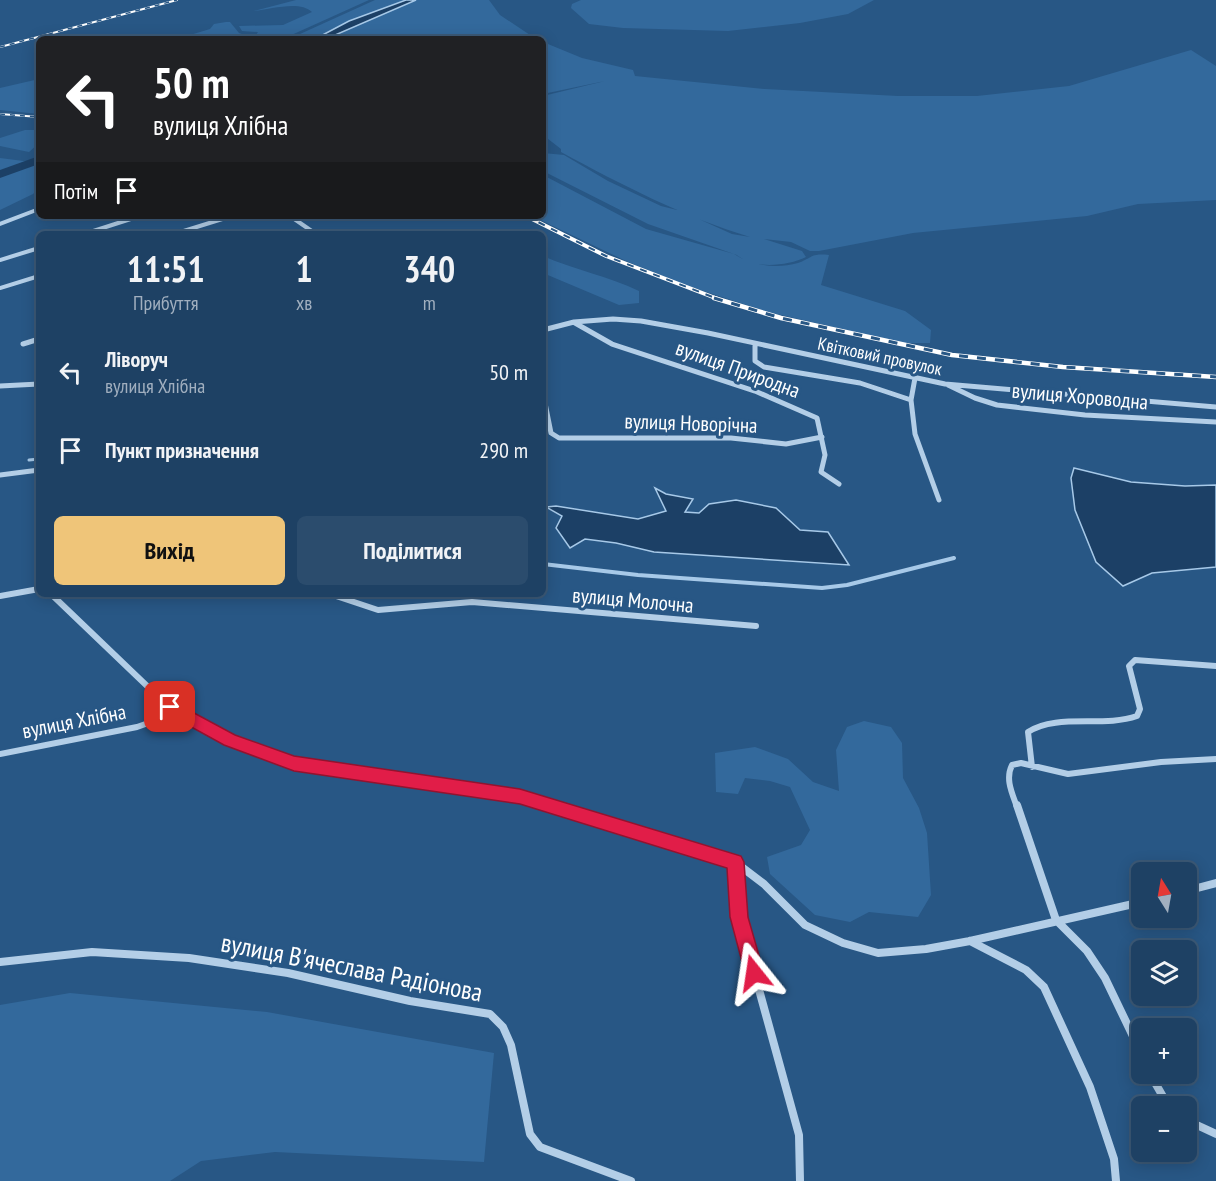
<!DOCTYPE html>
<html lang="uk">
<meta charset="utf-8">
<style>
:root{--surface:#1e4164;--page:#2b4c6d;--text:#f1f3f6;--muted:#a1afbf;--line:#3c5a78;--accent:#efc579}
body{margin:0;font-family:"PT Sans Narrow",sans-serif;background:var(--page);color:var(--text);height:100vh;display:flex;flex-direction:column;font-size:22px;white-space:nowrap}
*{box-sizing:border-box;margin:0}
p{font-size:20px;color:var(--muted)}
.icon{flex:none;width:33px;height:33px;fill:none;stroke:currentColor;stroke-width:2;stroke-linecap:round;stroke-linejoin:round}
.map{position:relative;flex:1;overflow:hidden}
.side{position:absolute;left:36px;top:231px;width:510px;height:366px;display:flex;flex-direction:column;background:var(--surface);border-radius:9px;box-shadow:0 3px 15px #0003,0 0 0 2px var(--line)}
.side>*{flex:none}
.guide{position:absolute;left:36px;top:36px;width:510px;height:183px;border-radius:9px;box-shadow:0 3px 15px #0003,0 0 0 2px var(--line);background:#202124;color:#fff;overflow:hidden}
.needle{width:39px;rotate:349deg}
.buttons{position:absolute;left:1131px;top:862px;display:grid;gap:12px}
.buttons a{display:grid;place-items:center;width:66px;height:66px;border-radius:9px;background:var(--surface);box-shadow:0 3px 15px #0003,0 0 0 2px var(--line);font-size:30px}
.pin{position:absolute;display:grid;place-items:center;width:51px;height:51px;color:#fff;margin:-26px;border-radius:12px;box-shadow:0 3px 9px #0006}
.me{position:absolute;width:66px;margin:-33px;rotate:345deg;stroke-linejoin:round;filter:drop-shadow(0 0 4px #0008)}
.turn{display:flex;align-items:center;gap:21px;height:126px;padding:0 18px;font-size:27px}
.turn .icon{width:78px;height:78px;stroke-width:2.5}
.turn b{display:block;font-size:42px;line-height:51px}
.then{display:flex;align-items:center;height:57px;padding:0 18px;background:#0003;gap:12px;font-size:22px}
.eta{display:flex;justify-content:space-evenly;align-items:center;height:102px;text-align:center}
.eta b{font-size:36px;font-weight:800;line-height:42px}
.action{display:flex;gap:12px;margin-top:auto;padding:12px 18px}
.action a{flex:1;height:69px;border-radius:9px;background:var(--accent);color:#111;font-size:24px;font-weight:800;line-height:69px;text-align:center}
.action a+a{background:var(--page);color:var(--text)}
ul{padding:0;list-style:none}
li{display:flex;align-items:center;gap:18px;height:78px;padding:0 18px}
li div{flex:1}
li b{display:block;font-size:22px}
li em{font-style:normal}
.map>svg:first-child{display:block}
.green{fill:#33699c}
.water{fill:#1c4066;stroke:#a7c9e8;stroke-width:1.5}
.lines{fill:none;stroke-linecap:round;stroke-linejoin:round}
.stream-far1{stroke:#a7c9e8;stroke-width:3}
.stream{stroke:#a7c9e8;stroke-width:4}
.river{fill:#1c4066;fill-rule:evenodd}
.minor-far3{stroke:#b3cee7;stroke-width:4}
.minor-far2{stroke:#b3cee7;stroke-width:5}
.minor-far1{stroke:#b3cee7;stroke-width:6}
.minor{stroke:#b3cee7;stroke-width:8}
.rail-far2-casing{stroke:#fff;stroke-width:2}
.rail-far1-casing{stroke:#fff;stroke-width:4}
.rail-casing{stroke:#fff;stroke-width:4.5}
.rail-far2{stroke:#285785;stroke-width:1.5;stroke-dasharray:5;stroke-linecap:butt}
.rail-far1{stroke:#285785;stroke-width:2;stroke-dasharray:7;stroke-linecap:butt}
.rail{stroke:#285785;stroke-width:3;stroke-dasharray:9;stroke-linecap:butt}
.route{fill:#e11d48;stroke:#92132f;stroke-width:1.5}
.labels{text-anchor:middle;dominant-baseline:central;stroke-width:6;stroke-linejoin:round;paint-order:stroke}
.far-street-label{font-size:18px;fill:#fff;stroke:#285785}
.street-label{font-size:21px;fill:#fff;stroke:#285785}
.near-street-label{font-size:26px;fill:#fff;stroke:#285785}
</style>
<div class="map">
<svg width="1216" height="1181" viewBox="0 0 1216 1181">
<rect width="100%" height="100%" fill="#285785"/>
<path class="green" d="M296 0H369L287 37 269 39 256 35 258 32 242 31 239 26 283 25 312 12C300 0 271 9 254 11Z
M375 0H406L315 39H289Z
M416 0H489L500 15 536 39H326Z
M581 0H874L848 14 800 23 728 31 623 28 589 24 571 8 572 4Z
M226 22H230L239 33 256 39H170L157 36 158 34 180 38 210 29 214 24Z
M543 42 582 58 633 70 635 76 765 89 898 96H977L1069 86 1191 50 1216 66V200L1138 204 1087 216 913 233 819 251H810L791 242 764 239 802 251 806 257C790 265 763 268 747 261 742 259 738 255 734 254 752 266 777 269 798 263 813 258 810 253 829 255L821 285 905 311 931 330 930 343H903L768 312 682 284 626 261 532 216H543V175L646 229 734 254 648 224 543 171V153L564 155 608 181 661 206 681 211 732 234 750 237C684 217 622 185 561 152V149L543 135V96L605 81 543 94Z
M39 79V114L0 110V88Z
M25 130H39V143L29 152 0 146V138Z
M0 158 39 163V188L33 194 0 210Z
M543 256C575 270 608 276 639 291V303L619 305 543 273Z
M864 721 891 727 902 743 903 778 919 808 927 833 931 895 918 917 869 912 850 922 815 915 770 874 767 857 801 845 810 830 790 787 770 781 745 778 738 794 716 792 715 753 755 747 788 759 813 782 839 791 836 750 847 727Z
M70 993 267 1012 494 1053 484 1162 275 1152 201 1161 170 1181H0V1005Z"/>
<path class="water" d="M406 0H416L326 39H315L349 21Z
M1074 468 1131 482 1185 486 1216 485V567L1152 573 1123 586 1096 562 1075 510 1071 478Z
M655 488 666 494 693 499 685 512 699 513 709 504 736 500 776 508 800 530 828 532 849 565 654 552 616 543 585 539 570 548 556 528 562 516 546 507 556 506 638 519 666 511Z"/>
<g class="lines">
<path class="stream-far1" d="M29 460 39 459"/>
<path class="stream" d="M543 564 638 575 822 588 847 585 954 558"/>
<path class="river" d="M39 156V164L0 178V170Z"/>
<path class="minor-far3" d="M290 216 316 234
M0 224 39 209
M84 234 140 216
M174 234 232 216
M0 260 39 248
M0 288 39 276"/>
<path class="minor-far2" d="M575 323 612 344 755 391 817 418 825 455 821 472 839 484
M543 330 574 322 613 319 641 321 708 333 945 384 1216 407
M23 344 39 339
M755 344V361L764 367 860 383 911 400 915 378
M948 385 975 398 997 405 1085 415 1216 422
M0 386 39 384
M543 393 551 433 559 438H731L786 444 822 437
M911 400 915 434 939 500
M0 475 39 470"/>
<path class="minor-far1" d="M51 594 169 707 229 740 294 764 520 797 553 807
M330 594 378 610 472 602 756 626
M0 596 39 589
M0 754 137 727 154 721 169 707
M1032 767 1028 732C1057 713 1103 728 1137 716L1140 709 1129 666 1135 660 1216 666
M1017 807C1012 793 1005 779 1012 765L1021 763 1068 774 1161 762 1216 759"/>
<path class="minor" d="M548 805 735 862 764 884 805 925 843 943 878 953 926 949 970 941 1142 902
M1017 805 1056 920 1087 951 1105 978 1142 1055
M735 862 739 917 799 1135 800 1181
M1186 891 1216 883
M970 941 1026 970 1044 987 1090 1087 1114 1159 1116 1181
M0 962 92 952 189 958 288 973 410 1001 490 1014 503 1027 511 1045 530 1134 540 1147 631 1181
M1150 1074 1169 1107
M1186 1120 1216 1134"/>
<defs>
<path id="rail-far2" d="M0 47 177 0
M0 114 39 117"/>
<path id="rail-far1" d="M526 216 606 256 718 299"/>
<path id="rail" d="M714 298 781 318 952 355 1063 367 1216 377"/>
</defs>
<use href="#rail-far2" class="rail-far2-casing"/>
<use href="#rail-far1" class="rail-far1-casing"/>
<use href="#rail" class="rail-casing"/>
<use href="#rail-far2" class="rail-far2"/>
<use href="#rail-far1" class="rail-far1"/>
<use href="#rail" class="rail"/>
</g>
<path class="route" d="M170 700 235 735 294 756 520 789 741 856 744 862 748 917 764 973 761 980 754 983 748 980 745 973 730 917 727 868 520 804 294 771 224 745 164 712 162 707 164 702Z"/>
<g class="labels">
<g class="far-street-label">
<text transform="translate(880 356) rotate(12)">Квітковий провулок</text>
</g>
<g class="street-label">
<text transform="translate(738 369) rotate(20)">вулиця Природна</text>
<text transform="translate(1080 396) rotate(5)">вулиця Хороводна</text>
<text transform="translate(691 423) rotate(2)">вулиця Новорічна</text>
<text transform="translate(633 600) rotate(5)">вулиця Молочна</text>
<text transform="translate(74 721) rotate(-11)">вулиця Хлібна</text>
</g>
<g class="near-street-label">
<text transform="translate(352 967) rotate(11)">вулиця В'ячеслава Радіонова</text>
</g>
</g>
</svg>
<div class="buttons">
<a><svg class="needle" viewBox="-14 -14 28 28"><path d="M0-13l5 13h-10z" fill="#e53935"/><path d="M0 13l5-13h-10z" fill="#a1afbf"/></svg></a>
<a><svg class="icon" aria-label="layers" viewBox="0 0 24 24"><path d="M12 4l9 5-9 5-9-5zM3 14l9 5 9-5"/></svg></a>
<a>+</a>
<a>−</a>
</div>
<div class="pin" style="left:170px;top:707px;background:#d93025"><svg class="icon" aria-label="arrive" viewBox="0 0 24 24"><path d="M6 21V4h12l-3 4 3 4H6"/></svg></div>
<svg class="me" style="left:754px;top:973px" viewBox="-20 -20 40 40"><path d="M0-17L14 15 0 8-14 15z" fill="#e11d48" stroke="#fff" stroke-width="4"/></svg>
<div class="guide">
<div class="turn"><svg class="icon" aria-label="left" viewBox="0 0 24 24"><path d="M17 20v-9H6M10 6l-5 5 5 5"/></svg><div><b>50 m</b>вулиця Хлібна</div></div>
<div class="then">Потім<svg class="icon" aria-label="arrive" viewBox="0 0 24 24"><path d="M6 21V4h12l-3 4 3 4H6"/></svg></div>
</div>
<section class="side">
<div class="eta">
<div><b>11:51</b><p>Прибуття</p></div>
<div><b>1</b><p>хв</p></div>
<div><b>340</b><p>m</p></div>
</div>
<ul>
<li><svg class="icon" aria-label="left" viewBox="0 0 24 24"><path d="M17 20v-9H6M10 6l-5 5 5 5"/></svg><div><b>Ліворуч</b><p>вулиця Хлібна</p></div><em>50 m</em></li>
<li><svg class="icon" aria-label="arrive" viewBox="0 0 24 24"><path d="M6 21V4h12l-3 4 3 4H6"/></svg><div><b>Пункт призначення</b></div><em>290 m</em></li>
</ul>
<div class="action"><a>Вихід</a><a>Поділитися</a></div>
</section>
</div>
